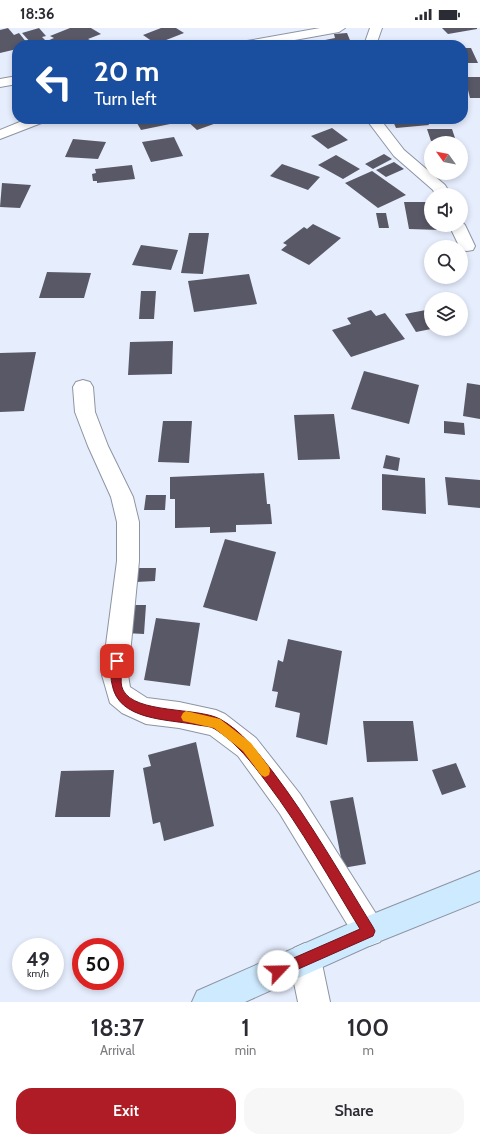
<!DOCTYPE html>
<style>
:root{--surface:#fff;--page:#f7f7f7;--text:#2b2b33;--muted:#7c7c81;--accent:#af1c26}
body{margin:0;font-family:Cabin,sans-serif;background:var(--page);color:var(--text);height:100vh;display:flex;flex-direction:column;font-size:15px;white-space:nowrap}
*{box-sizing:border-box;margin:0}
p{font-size:13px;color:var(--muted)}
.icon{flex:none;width:22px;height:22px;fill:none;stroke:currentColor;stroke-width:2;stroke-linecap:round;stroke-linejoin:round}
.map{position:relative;height:974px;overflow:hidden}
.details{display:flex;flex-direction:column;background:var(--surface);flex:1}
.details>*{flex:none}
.banner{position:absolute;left:12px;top:12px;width:456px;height:84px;border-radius:16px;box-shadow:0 2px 6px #0003;background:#1a4fa0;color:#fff;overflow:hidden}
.needle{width:26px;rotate:303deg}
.controls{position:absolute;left:424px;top:108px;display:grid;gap:8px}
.controls a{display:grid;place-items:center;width:44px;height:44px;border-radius:50%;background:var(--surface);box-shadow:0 2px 6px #0003;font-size:20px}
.speed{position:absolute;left:12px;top:910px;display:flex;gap:8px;font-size:20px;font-weight:700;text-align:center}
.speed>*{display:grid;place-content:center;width:52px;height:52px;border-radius:50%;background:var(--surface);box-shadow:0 2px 6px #0003;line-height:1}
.speed small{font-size:10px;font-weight:400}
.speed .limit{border:6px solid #d22;background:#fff;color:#111}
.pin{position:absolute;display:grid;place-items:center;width:34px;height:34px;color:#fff;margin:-17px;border-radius:8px;box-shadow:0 2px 6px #0006}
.me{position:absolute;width:44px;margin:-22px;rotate:66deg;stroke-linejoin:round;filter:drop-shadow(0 0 3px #0008)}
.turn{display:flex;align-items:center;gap:14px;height:84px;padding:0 16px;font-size:18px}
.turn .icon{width:52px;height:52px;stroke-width:2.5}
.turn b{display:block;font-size:28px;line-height:34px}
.eta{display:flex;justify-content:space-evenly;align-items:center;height:68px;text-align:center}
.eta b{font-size:24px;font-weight:600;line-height:28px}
.action{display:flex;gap:8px;margin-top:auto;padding:8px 16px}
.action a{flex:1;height:46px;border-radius:16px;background:var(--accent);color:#fff;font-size:16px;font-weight:600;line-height:46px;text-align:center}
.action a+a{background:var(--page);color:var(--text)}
.status{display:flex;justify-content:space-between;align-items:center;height:28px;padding:0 20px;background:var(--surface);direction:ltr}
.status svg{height:11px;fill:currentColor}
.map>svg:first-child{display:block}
.building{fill:#595867}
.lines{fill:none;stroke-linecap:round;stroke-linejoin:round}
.minor-casing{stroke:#8d94a2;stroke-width:2}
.secondary-casing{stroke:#8d94a2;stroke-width:2}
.minor{fill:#fff;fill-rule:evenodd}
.secondary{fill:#ceeafe;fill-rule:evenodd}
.route{fill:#af1c26;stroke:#721219}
.slow{fill:#f59e0b}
</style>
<div class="status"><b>18:36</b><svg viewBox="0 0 49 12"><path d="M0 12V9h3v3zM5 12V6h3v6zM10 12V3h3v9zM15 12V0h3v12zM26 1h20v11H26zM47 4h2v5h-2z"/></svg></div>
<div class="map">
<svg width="480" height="974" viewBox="0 0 480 974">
<rect width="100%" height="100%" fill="#e6edfd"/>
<path class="building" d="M8 0 14 7 19 5 27 15 17 17V21L0 25V2Z
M39 0 46 8 42 9 46 13 32 16 22 5Z
M70 0H91L101 6 88 11 94 14 88 17H54L47 13 54 10 50 8Z
M161 0H176L184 5 156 16 143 7Z
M442 0H477V1L448 6Z
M347 5 352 17H327L325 12 335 10 334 6Z
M302 12 306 17H296L293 14Z
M463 20H471L478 35H463Z
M463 49H480V70H470L468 62H463V56H465Z
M154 91H167L170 96 141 102 137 95Z
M185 91H219L222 93 197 102Z
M392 91H426L429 97 396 100Z
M332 100 348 112 328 121 311 108Z
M427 101H452L456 113H431Z
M174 109 183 128 151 134 142 114Z
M73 111 106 114 98 131 65 129Z
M384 126 392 131 373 141 365 136Z
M336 127 360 141 343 151 318 137Z
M394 134 404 141 386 149 376 142Z
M282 136 320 149 308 162 270 148Z
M132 137 135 151 97 155V153H93L92 146 96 145 95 141Z
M372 143 406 167 378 180 345 155Z
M2 155 31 157 20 180 0 179Z
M404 174H431V197H439L440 202 409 201Z
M376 185H386L389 200H379Z
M313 196 341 210 309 237 281 222 287 217 283 215 304 199 307 201Z
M189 205H209L203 246 181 245Z
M141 217 178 222 171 242 132 237Z
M47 244 91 245 84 270H39Z
M249 246 257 276 194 284 188 253Z
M141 263H156L154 291H139Z
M431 281V301L416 304 405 286Z
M371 282 376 288 385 285 405 311 351 329 332 302 351 296 347 290Z
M173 313 172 346 128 347 130 314Z
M36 324 24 383 0 384V325Z
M364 343 419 357 409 396 351 381Z
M467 355 480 357V391L463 388Z
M334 386 340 431 298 432 294 387Z
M163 393H192L189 435 158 434Z
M444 393 464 395 465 407 444 405Z
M386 427 400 430 398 443 383 440Z
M264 445 267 476H270L272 496 236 497V504L210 505V499L175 500V471H170V449Z
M382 446 425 450 426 486 382 482Z
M445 449 480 452V480L448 477Z
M146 467H166L165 482H144Z
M225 511 276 524 257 593 203 579Z
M137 540H156L155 553 136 554Z
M128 577H146L144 606 125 605Z
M156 590 200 595 190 658 144 652Z
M288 611 342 623 327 717 296 709 300 685 275 679 278 664 272 663 278 632 283 634Z
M363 693H413L418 733 367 734Z
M196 714 214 798 164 813 160 794 153 796 143 740 151 738 148 727Z
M456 735 466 759 442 767 432 742Z
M114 742 110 789H55L61 743Z
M353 769 366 836 343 840 330 773Z"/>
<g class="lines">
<defs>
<path id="minor" d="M320 0H345L339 4 267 17H241L247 13Z
M370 0H382L376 17H364Z
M17 48V56L0 59V51Z
M27 91H46L44 94 0 111V102Z
M366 91H380L404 122 445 157 451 167H435L433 162 394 128Z
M461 193 465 197 475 218 473 222 467 223 461 222 449 197H461Z
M83 352 90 354 93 359 95 384 108 418 133 469 139 494V533L128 647 130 659 147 670 179 674 216 682 225 686 256 710 300 766 380 892 384 903 380 914 369 918 358 914 280 786 238 728 210 707 179 700 146 696 122 685 110 675 102 647 117 533V494L111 469 88 418 75 384 73 359 76 354Z
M305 915 316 920 321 931 330 974H298L289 931 294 920Z"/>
<path id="secondary" d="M480 843V873L378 914 245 974H192L197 963 358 892Z"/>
</defs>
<use href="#minor" class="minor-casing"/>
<use href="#secondary" class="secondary-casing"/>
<use href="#minor" class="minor"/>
<use href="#secondary" class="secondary"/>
</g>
<path class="route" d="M117 628 121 629C125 639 118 652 123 662 135 686 197 679 220 691 242 703 258 725 273 744 310 793 341 847 373 899L375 903 373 908 278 950 273 948 271 943 273 939 360 901C330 852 302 801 267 755 252 735 237 715 215 701 211 698 203 698 198 697 168 691 118 693 112 656 110 647 110 638 113 629Z"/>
<path class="slow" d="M186 683 220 691 251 715 269 739 270 743 269 747 265 749 261 747 243 723 214 700 183 693 181 689 183 685Z"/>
</svg>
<div class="controls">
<a><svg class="needle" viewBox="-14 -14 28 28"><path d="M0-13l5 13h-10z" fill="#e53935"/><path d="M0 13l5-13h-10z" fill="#7c7c81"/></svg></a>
<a><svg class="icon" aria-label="sound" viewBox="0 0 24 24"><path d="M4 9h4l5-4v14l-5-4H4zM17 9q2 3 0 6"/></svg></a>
<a><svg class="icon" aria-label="search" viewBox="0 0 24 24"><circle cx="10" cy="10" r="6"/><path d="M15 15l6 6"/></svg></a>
<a><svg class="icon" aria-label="layers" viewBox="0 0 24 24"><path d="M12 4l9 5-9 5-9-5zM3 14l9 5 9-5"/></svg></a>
</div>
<div class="speed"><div>49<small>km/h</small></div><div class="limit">50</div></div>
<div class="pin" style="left:117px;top:633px;background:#d93025"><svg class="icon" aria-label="arrive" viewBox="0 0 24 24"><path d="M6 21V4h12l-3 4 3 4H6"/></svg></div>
<svg class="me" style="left:278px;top:943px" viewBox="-20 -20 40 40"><circle r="19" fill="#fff"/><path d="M0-13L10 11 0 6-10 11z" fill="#af1c26"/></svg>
<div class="banner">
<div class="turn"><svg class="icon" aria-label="left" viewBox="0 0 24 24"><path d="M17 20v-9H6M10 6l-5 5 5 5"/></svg><div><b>20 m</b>Turn left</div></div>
</div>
</div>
<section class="details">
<div class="eta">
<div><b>18:37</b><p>Arrival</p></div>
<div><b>1</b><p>min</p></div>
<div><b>100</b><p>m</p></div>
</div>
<div class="action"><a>Exit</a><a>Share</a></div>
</section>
